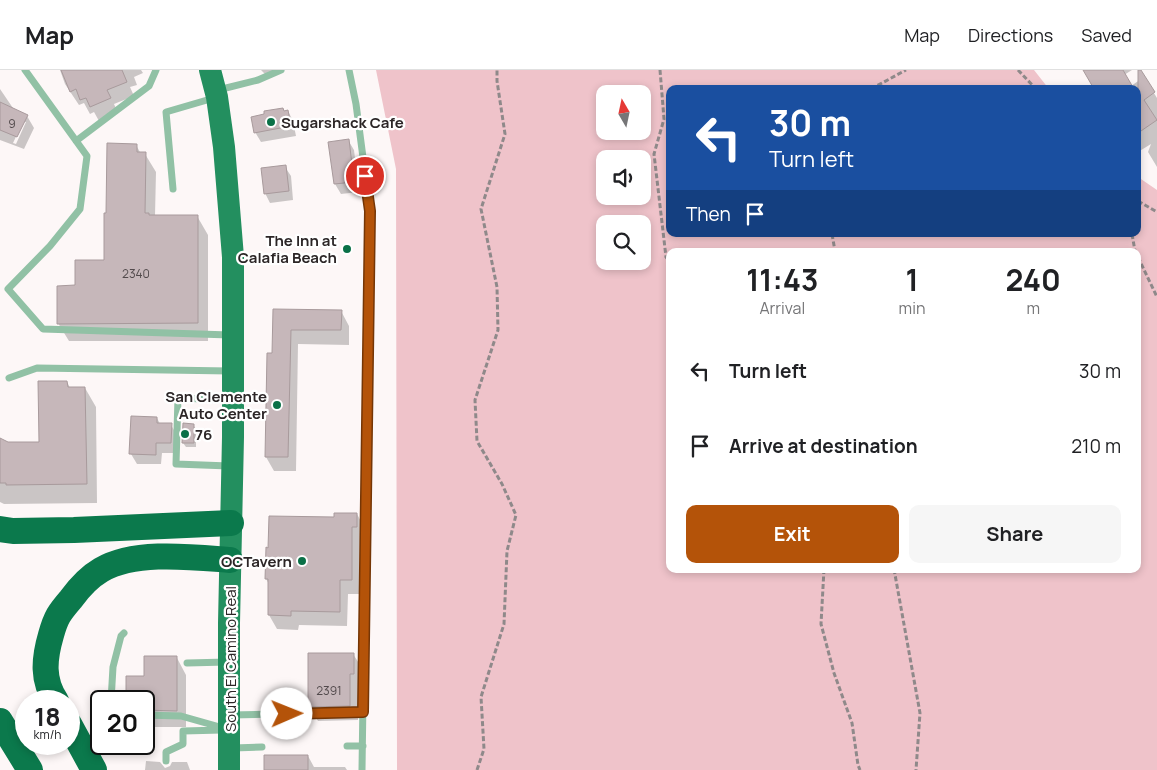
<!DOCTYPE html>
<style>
:root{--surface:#fff;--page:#f6f6f6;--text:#202124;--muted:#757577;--line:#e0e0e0;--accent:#b45309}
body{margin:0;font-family:Manrope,sans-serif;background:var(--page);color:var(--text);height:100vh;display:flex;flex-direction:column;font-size:19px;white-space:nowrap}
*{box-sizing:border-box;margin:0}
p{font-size:16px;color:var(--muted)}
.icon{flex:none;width:28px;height:28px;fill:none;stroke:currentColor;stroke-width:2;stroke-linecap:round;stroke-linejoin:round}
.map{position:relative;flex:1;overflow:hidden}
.side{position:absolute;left:666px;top:178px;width:475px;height:325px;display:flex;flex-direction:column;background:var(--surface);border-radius:10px;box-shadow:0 2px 8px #0003}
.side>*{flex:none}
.top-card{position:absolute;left:666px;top:15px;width:475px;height:152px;border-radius:10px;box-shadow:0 2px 8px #0003;background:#1a4fa0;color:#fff;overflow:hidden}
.needle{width:32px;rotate:351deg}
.tools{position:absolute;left:596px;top:15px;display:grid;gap:10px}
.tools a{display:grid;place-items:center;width:55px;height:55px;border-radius:10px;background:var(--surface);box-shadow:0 2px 8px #0003;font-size:25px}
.speed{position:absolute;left:15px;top:620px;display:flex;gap:10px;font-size:25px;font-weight:700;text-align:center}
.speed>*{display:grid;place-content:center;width:65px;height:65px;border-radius:50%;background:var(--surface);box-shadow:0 2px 8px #0003;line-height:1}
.speed small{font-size:12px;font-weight:400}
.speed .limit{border:2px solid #111;border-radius:8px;background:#fff;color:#111}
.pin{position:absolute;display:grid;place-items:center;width:42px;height:42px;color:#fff;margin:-21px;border:2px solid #fff;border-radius:50%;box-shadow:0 1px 5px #0007}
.me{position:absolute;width:55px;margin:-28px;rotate:89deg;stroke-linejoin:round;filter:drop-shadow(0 0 4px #0008)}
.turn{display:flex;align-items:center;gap:18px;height:105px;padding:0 20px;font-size:22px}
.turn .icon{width:65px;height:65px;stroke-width:2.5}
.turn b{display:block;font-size:35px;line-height:42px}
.then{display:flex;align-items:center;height:48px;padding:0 20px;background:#0003;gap:10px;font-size:19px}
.eta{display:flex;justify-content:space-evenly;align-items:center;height:85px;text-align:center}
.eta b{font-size:30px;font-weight:700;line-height:35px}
.cta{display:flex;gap:10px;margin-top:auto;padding:10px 20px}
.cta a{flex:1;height:58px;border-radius:10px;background:var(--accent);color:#fff;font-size:20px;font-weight:700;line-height:58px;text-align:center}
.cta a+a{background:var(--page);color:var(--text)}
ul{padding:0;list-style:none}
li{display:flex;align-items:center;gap:15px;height:75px;padding:0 20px}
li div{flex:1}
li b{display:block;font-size:19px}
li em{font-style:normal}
header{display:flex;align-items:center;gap:30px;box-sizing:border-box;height:70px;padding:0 25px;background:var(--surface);border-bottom:1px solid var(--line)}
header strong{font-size:24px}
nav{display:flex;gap:28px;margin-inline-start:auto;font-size:18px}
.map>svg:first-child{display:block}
.green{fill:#efc3ca;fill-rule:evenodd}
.shadow{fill:#0003;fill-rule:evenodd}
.building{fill:#c6b7ba;stroke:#a89a9c}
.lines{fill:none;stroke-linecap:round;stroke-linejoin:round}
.path{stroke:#8f898a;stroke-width:3;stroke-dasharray:5 2.5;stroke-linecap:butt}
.lane{stroke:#91c1a5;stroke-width:7}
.primary{stroke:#238f5f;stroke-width:22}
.highway{stroke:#0b794c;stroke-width:26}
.route-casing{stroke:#753606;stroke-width:12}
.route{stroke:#b45309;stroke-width:9}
.poi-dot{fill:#0a7047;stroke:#fff;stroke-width:2}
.labels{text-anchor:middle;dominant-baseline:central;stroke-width:4.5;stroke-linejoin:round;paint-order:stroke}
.number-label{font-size:12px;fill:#524a4c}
.poi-label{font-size:15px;font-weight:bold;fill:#2c2627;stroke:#fff;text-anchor:end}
.street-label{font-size:15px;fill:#2c2627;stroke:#fff}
</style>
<header>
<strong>Map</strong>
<nav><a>Map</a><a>Directions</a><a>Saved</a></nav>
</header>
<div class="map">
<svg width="1157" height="700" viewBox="0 0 1157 700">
<rect width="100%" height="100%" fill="#fdf7f7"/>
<path class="green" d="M376 0H1034L1049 19H670V164H1138V107L1157 120V700H397L396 99ZM605 24H642V61H605ZM605 89H642V126H605ZM605 154H642V191H605ZM670 181H1138V499H670Z"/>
<path class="shadow" d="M60 0H141L143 3 134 7 137 15 130 17 134 26 114 34 118 43 99 51 94 42 90 44 84 33 79 35 65 14Z
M261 0H275L268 7Z
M1084 0H1132L1124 5 1131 16 1144 7 1157 28V97L1148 82 1151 74 1138 82V19H1095Z
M0 19 15 41 27 46 34 58 24 79 0 70ZM23 52H26L16 74 13 73Z
M288 41 293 51 296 66 261 72 255 62Z
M348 70 354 80 359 122 341 124 335 114 330 73Z
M136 75 141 84H145L156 102 155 146H197L208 165V271H69L58 253 76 217 106 191Z
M285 97 291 106 293 130 270 133 265 123Z
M274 240 341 241 349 256V275L298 274 296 401H274L266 387 273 284Z
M67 312 70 318H85L96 337 97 433 4 434 0 432V369L8 374 40 373Z
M157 348 160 354 171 355 177 365V383H162L161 394H137L131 384Z
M193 355 196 359V377H186L183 373Z
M357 444 365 459V471H360L359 524H348L347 556 299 555 298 560 277 559 269 545V514L266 509 335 448Z
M353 584 362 598V619H358V650L318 651 309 636Z
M177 588 186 605V657H151L150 662 144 661V631H127V607H145Z
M151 663 154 669V679H120L117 674H144V664Z
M308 686 314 697H345L347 700H266Z
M146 691 160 692 165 698 170 696 172 692H187L190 700H145Z"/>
<path class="building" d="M61 0H122L127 12 107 20 111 28 90 37 86 28 80 30 76 19 70 22Z
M1083 0H1123L1134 19H1094Z
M1138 0H1141L1155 22 1144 30 1157 50 1138 63Z
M0 32 28 45 17 67 0 60Z
M283 38 284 41 288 40 291 56 254 63 251 47 264 44V41Z
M349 69 354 112 334 114 328 72Z
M107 73 137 74V82H146L145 143H149V145H198V253L57 254V216L75 215V190H104V143H106Z
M286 95 289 121 264 124 261 98Z
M273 239 342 240 341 260H291L288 387H265L267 283H272Z
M38 311H67L68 317H85L87 414 6 415V413H0V368L8 372H39Z
M131 346 157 347V353H172L171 373H156V385L129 384Z
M183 353 194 354V373H182Z
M334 443H357V457H352V510H340V542L291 541V546L268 545V509H265L266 477 268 478 269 446 334 447Z
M308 583H354V604H350V636L308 637Z
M144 586H177V641L144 640V631H126V606H144Z
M264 685H308V700H264Z"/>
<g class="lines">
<path class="path" d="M660 0 664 49 654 84 666 187 670 192
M1018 0 1036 19
M871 19 906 0
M1138 131 1157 142
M832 164 835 181
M1132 164 1135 181
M1138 187 1157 227
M824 499 821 554 834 603 852 653 858 695 860 700
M894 499 920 643 916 700
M477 700 484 679 481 627 504 554 507 481 516 445 502 414 477 371 475 330 498 260 497 217 481 139 505 64 497 11V0"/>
<path class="lane" d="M25 0 87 86 80 139 50 176 8 219 43 259 230 265
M349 0 356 34 370 141 362 700
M218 20 258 10 281 0
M76 71 149 16 156 0
M173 119 166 42 214 28
M9 308 37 298 230 301
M229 396 176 394 178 328 230 330
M187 593 227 592
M111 631 113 597 121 566 124 563
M144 645 181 646 227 659
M231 645 363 642
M347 676H363
M233 678 262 677
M166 691V682L183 674V661L222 660"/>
<path class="primary" d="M210 0 217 27 224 77 233 187V367L229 553V700"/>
<path class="highway" d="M0 459 13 461 74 460 231 453
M56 631C42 610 44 589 51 565 56 547 59 543 71 529 79 518 89 507 101 500 135 480 192 487 230 490
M0 651 30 700
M69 654 94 700"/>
</g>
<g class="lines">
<defs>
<path id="route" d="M287 644 363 642 370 141 365 106"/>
</defs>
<use href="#route" class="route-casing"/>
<use href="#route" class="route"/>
</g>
<g class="poi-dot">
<circle cx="271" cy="52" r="5"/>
<circle cx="347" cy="179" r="5"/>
<circle cx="277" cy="335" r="5"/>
<circle cx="185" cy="364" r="5"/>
<circle cx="302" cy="491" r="5"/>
</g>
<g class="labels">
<g class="number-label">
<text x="12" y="53">9</text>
<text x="136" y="203">2340</text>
<text x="329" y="620">2391</text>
</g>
<g class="poi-label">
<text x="281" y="52" text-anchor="start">Sugarshack Cafe</text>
<text x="337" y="170">The Inn at<tspan x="337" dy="17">Calafia Beach</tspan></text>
<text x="267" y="326">San Clemente<tspan x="267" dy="17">Auto Center</tspan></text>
<text x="195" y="364" text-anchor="start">76</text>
<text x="292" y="491">OCTavern</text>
</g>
<g class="street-label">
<text transform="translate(230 589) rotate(-90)">South El Camino Real</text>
</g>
</g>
</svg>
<div class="tools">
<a><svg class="needle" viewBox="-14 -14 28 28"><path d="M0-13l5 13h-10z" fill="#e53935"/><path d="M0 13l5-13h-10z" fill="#757577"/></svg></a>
<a><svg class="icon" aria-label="sound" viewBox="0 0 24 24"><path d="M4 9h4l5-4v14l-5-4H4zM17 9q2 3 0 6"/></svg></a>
<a><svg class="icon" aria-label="search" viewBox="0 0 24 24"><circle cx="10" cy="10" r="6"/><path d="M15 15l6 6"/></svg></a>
</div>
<div class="speed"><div>18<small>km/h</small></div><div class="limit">20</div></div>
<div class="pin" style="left:365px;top:106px;background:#d93025"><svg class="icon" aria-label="arrive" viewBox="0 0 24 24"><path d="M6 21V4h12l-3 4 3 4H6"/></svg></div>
<svg class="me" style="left:287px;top:644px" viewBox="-20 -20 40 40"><circle r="19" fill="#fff"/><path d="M0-13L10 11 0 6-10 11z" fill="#b45309"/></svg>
<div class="top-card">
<div class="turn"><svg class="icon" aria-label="left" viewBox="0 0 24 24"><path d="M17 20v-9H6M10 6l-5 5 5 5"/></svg><div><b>30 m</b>Turn left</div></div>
<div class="then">Then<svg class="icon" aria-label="arrive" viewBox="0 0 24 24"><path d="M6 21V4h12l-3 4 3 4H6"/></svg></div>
</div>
<section class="side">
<div class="eta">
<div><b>11:43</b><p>Arrival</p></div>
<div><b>1</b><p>min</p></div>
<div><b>240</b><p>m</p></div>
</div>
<ul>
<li><svg class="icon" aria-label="left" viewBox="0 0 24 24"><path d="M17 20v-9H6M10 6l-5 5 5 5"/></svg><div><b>Turn left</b></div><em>30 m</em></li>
<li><svg class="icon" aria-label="arrive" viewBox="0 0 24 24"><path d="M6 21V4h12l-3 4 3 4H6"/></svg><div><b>Arrive at destination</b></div><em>210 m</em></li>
</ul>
<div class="cta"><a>Exit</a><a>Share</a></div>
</section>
</div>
